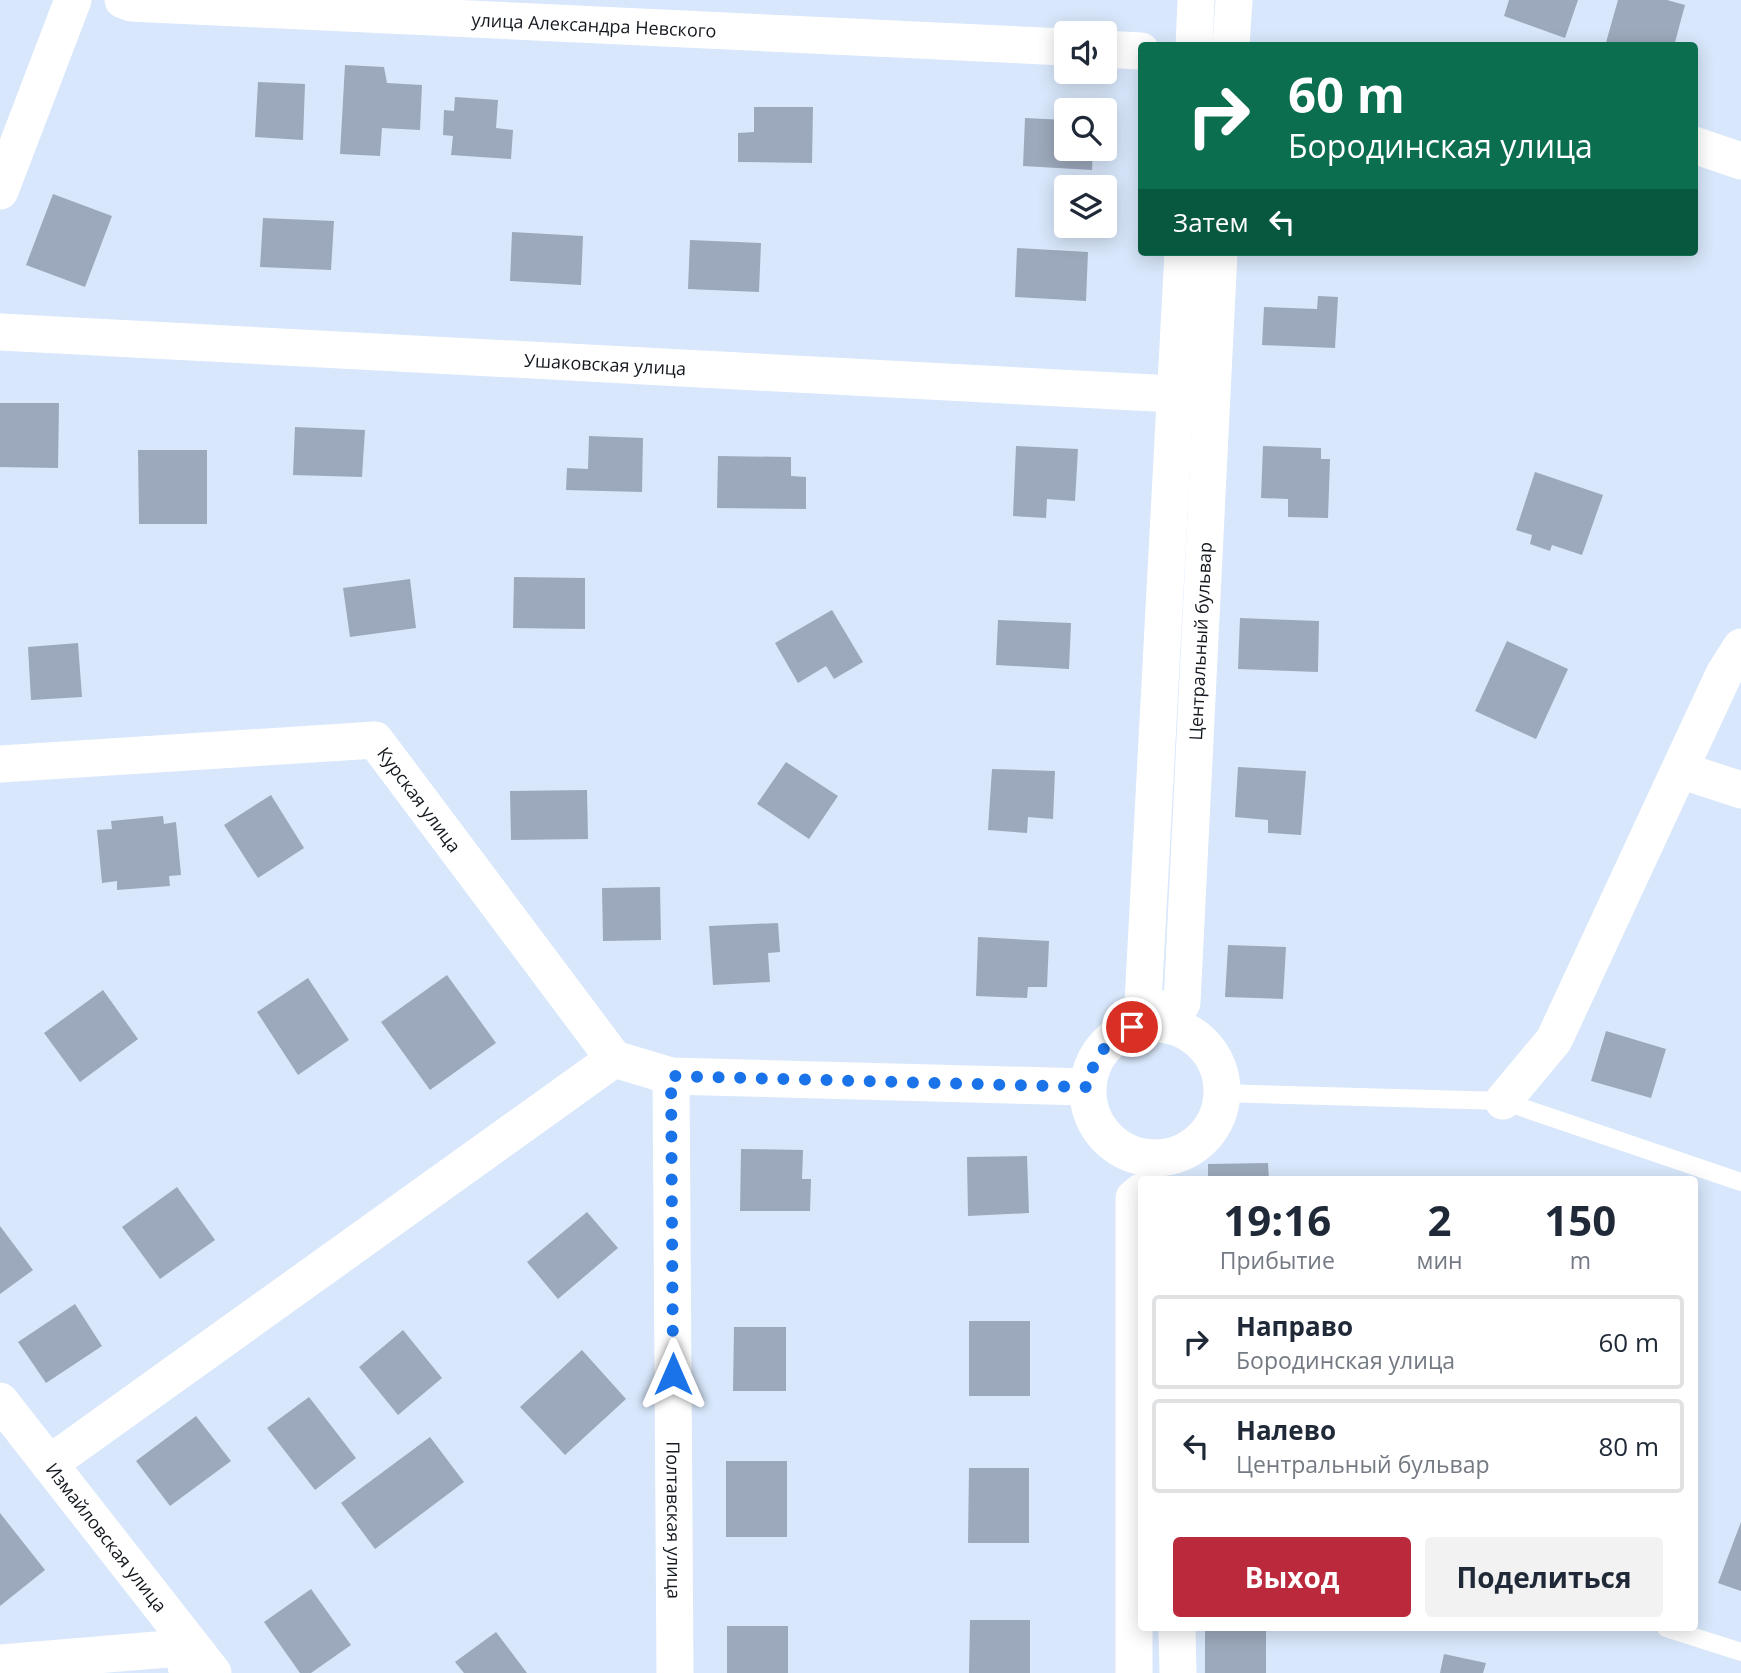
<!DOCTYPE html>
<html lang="ru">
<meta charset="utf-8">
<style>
:root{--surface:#fff;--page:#f2f2f3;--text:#1f2937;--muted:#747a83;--line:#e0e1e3;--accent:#bb2a3c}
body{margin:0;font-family:"Open Sans",sans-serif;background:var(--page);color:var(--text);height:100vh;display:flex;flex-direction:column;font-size:26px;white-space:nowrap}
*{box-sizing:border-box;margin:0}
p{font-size:23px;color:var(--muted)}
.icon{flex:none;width:38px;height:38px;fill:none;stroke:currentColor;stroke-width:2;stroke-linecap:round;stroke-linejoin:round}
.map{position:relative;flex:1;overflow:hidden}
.drawer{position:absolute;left:1138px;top:1176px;width:560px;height:455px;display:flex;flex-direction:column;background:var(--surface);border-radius:7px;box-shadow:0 4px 18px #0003}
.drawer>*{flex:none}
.top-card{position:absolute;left:1138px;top:42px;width:560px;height:214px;border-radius:7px;box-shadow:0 4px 18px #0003;background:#0b6e4f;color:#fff;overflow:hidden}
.fabs{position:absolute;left:1054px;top:21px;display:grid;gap:14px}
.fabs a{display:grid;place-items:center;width:63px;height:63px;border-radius:7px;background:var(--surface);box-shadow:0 4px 18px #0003;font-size:35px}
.pin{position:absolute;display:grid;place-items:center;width:60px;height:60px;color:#fff;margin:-30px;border:4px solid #fff;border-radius:50%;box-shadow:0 2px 7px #0007}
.me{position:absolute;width:77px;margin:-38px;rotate:0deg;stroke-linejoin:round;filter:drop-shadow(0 0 5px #0008)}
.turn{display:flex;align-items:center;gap:24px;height:147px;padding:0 35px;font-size:32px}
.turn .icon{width:91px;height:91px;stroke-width:2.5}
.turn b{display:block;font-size:49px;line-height:60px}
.then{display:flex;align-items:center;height:66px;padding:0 35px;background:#0003;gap:14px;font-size:26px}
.eta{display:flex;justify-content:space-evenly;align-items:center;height:119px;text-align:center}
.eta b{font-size:42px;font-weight:700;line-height:49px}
.action{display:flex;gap:14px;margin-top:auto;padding:14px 35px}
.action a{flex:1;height:80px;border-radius:7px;background:var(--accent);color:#fff;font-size:28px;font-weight:700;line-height:80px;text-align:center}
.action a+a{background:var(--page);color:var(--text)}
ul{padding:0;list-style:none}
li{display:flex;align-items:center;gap:21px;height:94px;margin:0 14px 10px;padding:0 21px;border:4px solid var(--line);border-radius:7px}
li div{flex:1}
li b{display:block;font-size:26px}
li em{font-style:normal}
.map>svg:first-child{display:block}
.building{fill:#9ca9bc}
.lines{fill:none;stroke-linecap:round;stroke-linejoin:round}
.service{stroke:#fff;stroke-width:18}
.minor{stroke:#fff;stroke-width:37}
.route{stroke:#1a73e8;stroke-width:12;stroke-dasharray:0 21.6}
.labels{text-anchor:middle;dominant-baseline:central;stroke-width:7;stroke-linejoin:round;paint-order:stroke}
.street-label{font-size:18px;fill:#13181f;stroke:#d8e7fb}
</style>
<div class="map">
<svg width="1741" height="1673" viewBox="0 0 1741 1673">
<rect width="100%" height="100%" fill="#d8e7fb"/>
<path class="building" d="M1509 0H1578L1565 38 1504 16Z
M1618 0H1667L1685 5 1674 46H1605Z
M345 65 384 67 387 83 422 85 420 130 382 128 380 156 340 154Z
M258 82 305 84 303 140 255 137Z
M455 97 498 100 496 128 513 130 511 159 451 155 453 136 443 135 444 110 454 111Z
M754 107H813L812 163 738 162V133L754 132Z
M1025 118 1066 120V149H1093L1092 170 1023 166Z
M53 194 112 216 85 287 26 265Z
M263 218 334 221 331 270 260 267Z
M512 232 583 236 581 285 510 281Z
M690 240 761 243 759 292 688 289Z
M1017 248 1088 252 1086 301 1015 297Z
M1318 296 1338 297 1335 348 1262 345 1264 307 1317 309Z
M0 403H59L58 468 0 467Z
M295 427 365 430 362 477 293 475Z
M589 436 643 438 642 492 566 490 567 468 588 469Z
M1016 446 1078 449 1075 501 1047 499 1046 518 1013 516Z
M1263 446 1321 448V459H1330L1328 518 1288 517V499L1261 498Z
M138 450H207V524H139Z
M718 456 791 457V476L806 477V509L717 508Z
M1535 472 1603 495 1582 555 1552 545 1550 551 1530 544 1532 535 1516 530Z
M514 577 585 578V629L513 628Z
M410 579 416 628 350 637 343 588Z
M832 610 863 662 834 679 826 666 798 683 775 643Z
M1240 618 1319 621 1318 672 1238 669Z
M998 620 1071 623 1069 669 996 665Z
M1507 641 1568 669 1536 739 1475 711Z
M78 643 82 697 31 700 28 647Z
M786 762 838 796 809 839 757 804Z
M1238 767 1306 771 1301 835 1268 833V820L1235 817Z
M992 769 1055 771 1053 819 1028 817 1027 833 988 830Z
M587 790 588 839 511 840 510 791Z
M271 795 304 848 258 878 224 825Z
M163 816 164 824 176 822 181 875 169 876 170 886 117 890V881L102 883 97 830 112 829 111 821Z
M660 887 661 940 603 941 602 888Z
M778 923 780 952 768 953 770 982 713 985 709 926Z
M978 937 1049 941 1047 987H1028L1027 998 976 996Z
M1228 945 1286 947 1283 999 1225 997Z
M447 975 496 1043 430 1090 381 1022Z
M308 978 349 1040 298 1075 257 1012Z
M103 990 138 1039 80 1082 44 1033Z
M1606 1031 1666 1049 1651 1098 1591 1081Z
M741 1149 803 1150 802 1179H811L810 1211H740Z
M1027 1156 1029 1213 968 1216 967 1157Z
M1268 1163 1269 1180H1208V1164Z
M177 1187 215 1240 160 1279 122 1227Z
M587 1212 618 1248 558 1299 527 1262Z
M0 1226 33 1270 0 1294Z
M75 1304 102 1346 46 1383 18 1342Z
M969 1321H1030V1396H969Z
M734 1327H786V1391H733Z
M403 1330 442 1378 398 1415 359 1367Z
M582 1350 626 1399 565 1455 520 1407Z
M309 1397 356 1458 315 1490 267 1428Z
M196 1416 231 1461 170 1506 136 1461Z
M430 1437 464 1482 375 1549 341 1503Z
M726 1461H787V1537H726Z
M969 1468H1029V1543H968Z
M0 1513 45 1570 0 1606Z
M1741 1522V1591L1718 1583Z
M311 1589 351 1645 311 1673H300L264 1622Z
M970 1620H1030V1673H969Z
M727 1626H788V1673H727Z
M1205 1628H1266V1673H1205Z
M496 1632 527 1673H464L455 1662Z
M1444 1654 1486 1663 1483 1673H1440Z"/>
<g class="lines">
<path class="service" d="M1221 1093 1503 1101 1741 1182
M1666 1628 1741 1652"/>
<g class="minor">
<path id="s1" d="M123 0 131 3 1066 47"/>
<path d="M1194 46 1196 0"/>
<path d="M1231 46 1234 0"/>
<path d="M1104 49 1141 51"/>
<path d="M1694 145 1741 161"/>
<path d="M0 191 73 0"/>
<path id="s2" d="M0 332 1211 396"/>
<path id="s3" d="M0 764 375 740 614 1059"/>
<path d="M1680 770 1741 790"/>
<path id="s4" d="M1158 1012 1182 1003 1219 252"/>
<path d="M1158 1012 1143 1003 1183 252"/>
<circle cx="1155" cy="1091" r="67"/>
<path d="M614 1059 671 1076 1087 1087"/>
<path id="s5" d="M671 1076 675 1673"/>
<path d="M1503 1101 1554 1040 1724 674 1741 647"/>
<path id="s6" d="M0 1401 213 1673"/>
<path d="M49 1464 614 1059"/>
<path d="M1177 1628 1178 1673"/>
<path d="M0 1663 192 1647 186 1666"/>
<path d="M1134 1673V1198L1141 1192"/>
</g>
</g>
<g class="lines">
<path class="route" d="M673 1374 671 1076 1087 1087C1095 1055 1103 1045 1132 1027"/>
</g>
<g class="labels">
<g class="street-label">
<text stroke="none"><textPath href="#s1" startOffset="472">улица Александра Невского</textPath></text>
<text stroke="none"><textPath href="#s2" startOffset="606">Ушаковская улица</textPath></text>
<text stroke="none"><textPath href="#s4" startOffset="388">Центральный бульвар</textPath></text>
<text stroke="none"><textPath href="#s3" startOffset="450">Курская улица</textPath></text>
<text stroke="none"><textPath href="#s5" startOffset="444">Полтавская улица</textPath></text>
<text stroke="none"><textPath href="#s6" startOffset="173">Измайловская улица</textPath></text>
</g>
</g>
</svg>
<div class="fabs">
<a><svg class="icon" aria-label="sound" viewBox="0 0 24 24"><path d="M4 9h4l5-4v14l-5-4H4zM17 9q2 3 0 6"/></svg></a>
<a><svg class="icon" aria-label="search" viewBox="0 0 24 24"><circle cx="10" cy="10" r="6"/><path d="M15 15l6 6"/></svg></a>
<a><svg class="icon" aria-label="layers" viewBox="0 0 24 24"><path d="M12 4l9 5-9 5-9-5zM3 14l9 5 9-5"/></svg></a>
</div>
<div class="pin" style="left:1132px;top:1027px;background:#d93025"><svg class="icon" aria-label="arrive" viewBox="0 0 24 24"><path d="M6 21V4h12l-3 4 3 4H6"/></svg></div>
<svg class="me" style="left:673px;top:1374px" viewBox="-20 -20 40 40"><path d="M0-17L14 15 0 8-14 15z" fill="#1a73e8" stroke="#fff" stroke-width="4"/></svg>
<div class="top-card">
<div class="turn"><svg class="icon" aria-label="right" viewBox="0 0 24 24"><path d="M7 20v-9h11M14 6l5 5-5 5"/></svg><div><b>60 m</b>Бородинская улица</div></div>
<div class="then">Затем<svg class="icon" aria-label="left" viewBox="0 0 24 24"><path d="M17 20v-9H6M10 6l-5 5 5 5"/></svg></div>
</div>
<section class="drawer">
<div class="eta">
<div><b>19:16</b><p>Прибытие</p></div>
<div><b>2</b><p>мин</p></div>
<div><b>150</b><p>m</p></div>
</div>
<ul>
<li><svg class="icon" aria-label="right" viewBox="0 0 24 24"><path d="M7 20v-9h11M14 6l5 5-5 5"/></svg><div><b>Направо</b><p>Бородинская улица</p></div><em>60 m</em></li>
<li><svg class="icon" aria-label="left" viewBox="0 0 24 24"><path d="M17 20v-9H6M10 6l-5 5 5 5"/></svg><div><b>Налево</b><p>Центральный бульвар</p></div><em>80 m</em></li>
</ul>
<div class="action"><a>Выход</a><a>Поделиться</a></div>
</section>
</div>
